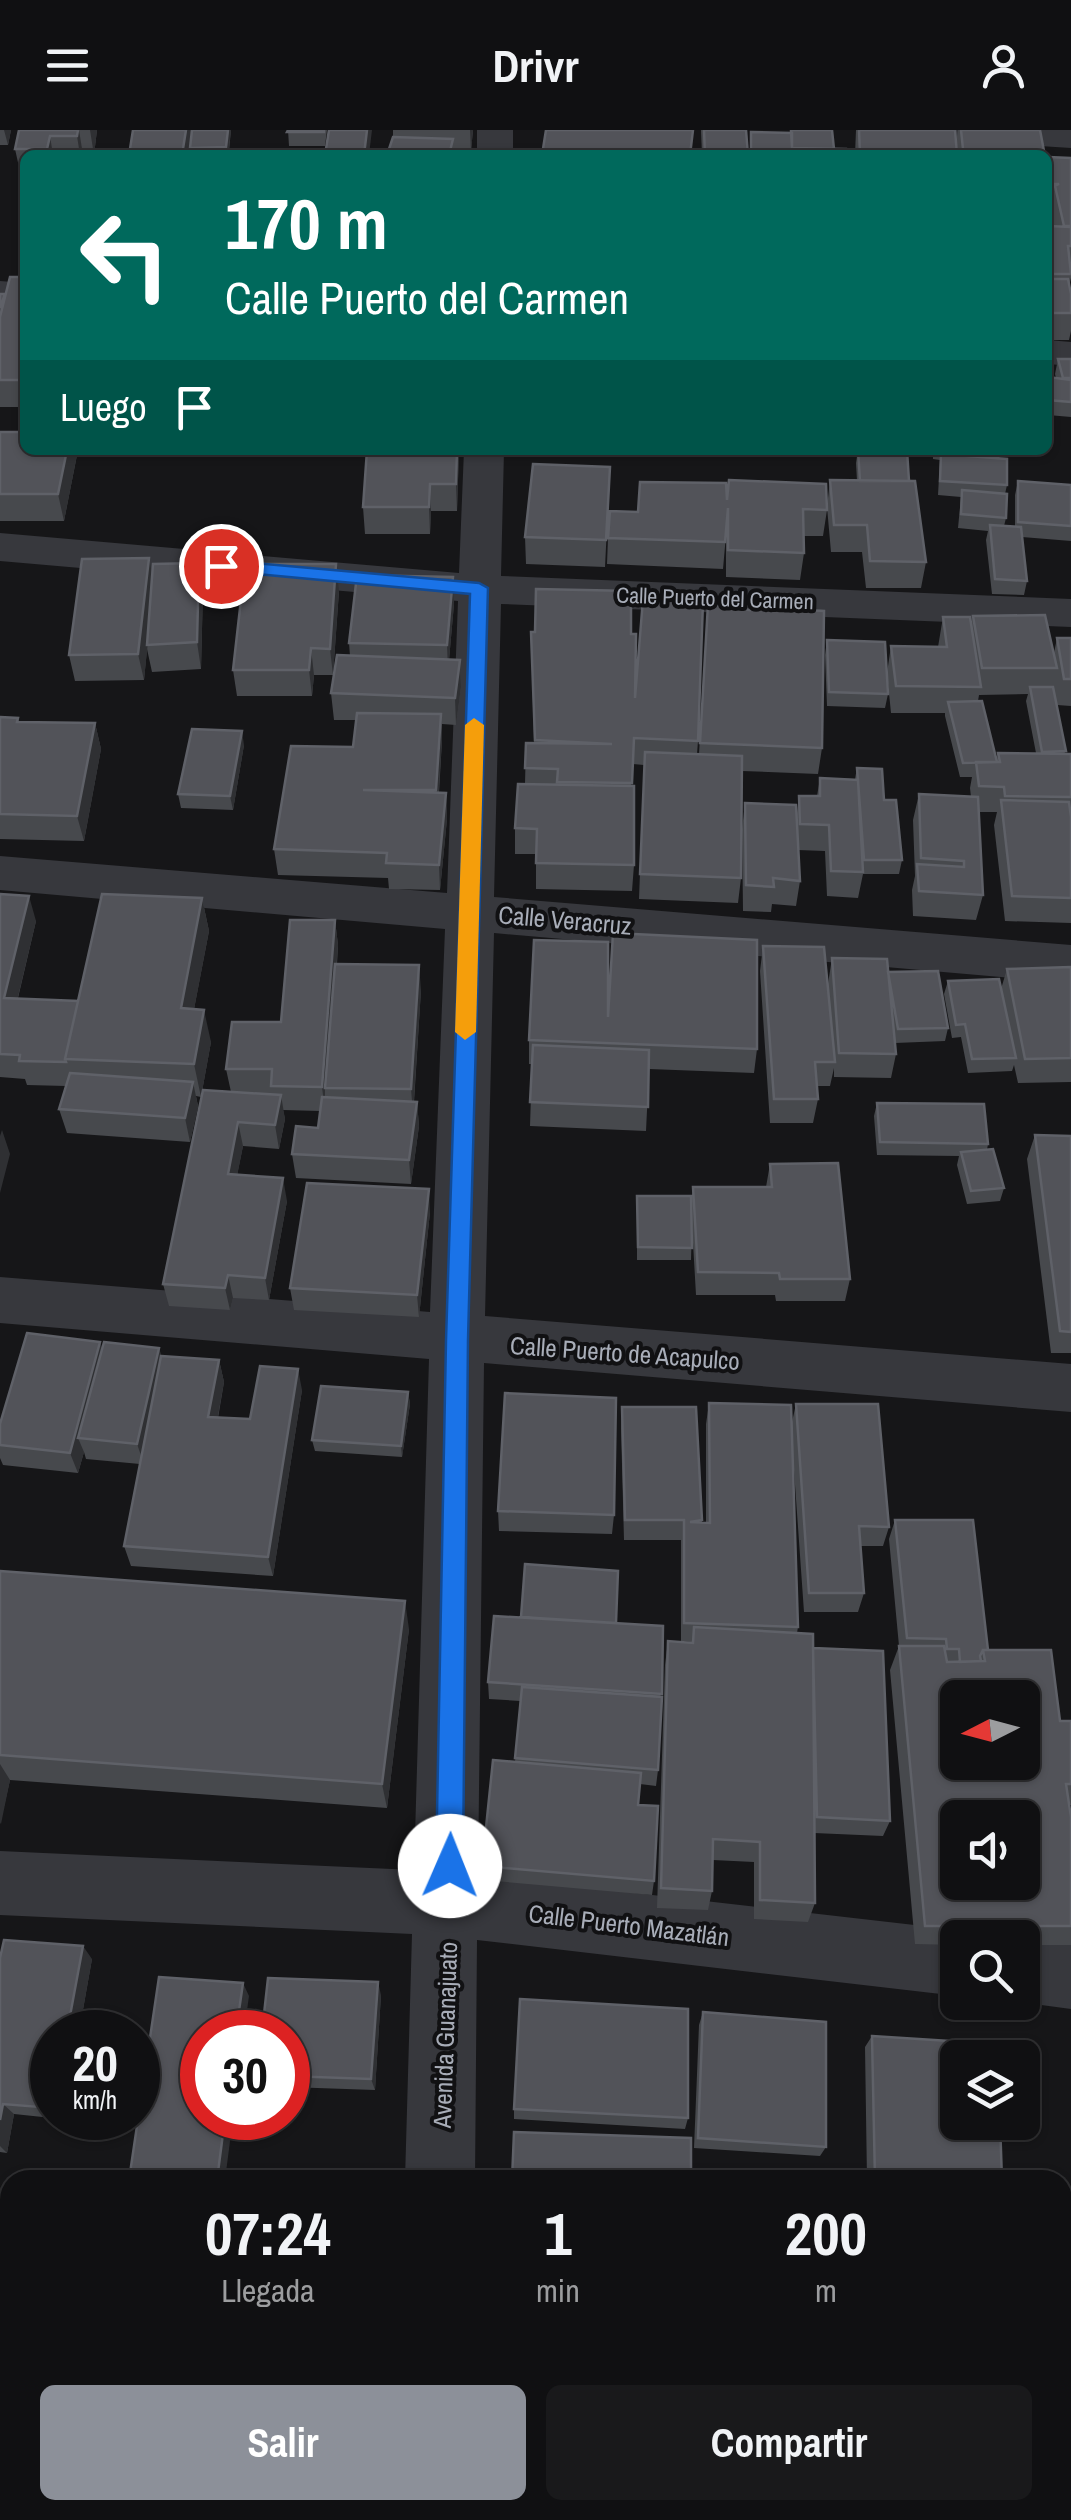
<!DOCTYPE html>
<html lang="es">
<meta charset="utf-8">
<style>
:root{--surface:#101012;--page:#19191b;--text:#f1f3f6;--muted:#9c9d9f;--line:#303032;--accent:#8c9099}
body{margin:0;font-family:"Archivo Narrow",sans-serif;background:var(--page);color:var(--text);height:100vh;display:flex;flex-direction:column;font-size:38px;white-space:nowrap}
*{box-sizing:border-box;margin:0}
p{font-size:32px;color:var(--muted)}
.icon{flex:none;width:55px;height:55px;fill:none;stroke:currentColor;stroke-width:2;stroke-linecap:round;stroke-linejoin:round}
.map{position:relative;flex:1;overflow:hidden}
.details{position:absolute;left:0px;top:2040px;width:1072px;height:350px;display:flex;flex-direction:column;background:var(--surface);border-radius:30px 30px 0 0;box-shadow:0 2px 8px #0004,0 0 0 2px var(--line)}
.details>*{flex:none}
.hud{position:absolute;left:20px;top:20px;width:1032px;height:305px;border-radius:15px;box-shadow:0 2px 8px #0004,0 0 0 2px var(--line);background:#00695c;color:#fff;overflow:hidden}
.needle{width:65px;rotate:264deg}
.buttons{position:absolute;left:940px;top:1550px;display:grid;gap:20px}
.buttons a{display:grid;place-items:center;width:100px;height:100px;border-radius:15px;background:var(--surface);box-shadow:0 2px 8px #0004,0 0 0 2px var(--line);font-size:50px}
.speed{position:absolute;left:30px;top:1880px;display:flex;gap:20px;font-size:50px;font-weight:700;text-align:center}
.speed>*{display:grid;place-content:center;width:130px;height:130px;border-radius:50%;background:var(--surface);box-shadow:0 2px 8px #0004,0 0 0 2px var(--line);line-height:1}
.speed small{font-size:25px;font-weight:400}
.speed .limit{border:15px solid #d22;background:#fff;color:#111}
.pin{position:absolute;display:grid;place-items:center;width:85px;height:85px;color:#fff;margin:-42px;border:5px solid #fff;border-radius:50%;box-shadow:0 2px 10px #0007}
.me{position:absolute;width:110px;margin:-55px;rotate:1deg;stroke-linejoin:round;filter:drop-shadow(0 0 8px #0008)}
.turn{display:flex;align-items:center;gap:35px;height:210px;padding:0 40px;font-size:45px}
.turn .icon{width:130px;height:130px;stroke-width:2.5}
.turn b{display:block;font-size:70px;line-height:85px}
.then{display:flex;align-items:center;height:95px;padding:0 40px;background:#0003;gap:20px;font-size:38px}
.eta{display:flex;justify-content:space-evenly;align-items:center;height:170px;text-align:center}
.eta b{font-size:60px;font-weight:700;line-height:70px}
.primary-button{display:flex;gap:20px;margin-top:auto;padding:20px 40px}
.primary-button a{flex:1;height:115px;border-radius:15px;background:var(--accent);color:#fff;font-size:40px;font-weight:700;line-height:115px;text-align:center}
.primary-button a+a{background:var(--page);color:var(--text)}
header{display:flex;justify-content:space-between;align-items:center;height:130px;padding:0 40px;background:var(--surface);font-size:45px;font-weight:700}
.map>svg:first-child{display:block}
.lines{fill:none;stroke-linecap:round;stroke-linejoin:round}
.minor{fill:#37383d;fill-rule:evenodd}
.wall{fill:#47494d;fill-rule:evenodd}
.shaded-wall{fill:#2f3033}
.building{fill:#525359;stroke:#5f6168;stroke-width:2.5;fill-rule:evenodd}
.route{fill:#1a73e8;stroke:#114b97;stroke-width:2.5}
.slow{fill:#f59e0b}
.labels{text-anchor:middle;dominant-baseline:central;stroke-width:8;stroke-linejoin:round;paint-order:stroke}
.far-street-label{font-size:22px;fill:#a8adb8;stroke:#111113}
.street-label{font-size:25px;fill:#a8adb8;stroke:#111113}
</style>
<header><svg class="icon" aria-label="menu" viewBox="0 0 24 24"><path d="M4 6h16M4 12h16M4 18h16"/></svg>Drivr<svg class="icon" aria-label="person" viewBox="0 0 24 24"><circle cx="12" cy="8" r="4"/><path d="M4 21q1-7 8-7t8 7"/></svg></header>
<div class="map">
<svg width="1071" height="2390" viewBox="0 0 1071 2390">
<rect width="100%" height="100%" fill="#161618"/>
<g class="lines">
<path class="minor" d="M477 0H513V25H477Z
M942 0H1071V18L960 11 948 7Z
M0 151 25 153V175L0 173Z
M1048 210 1071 212V236L1048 234Z
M464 320H504L501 446 1071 469V497L501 474 494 767 1071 815V853L494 803 485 1186 1071 1234V1282L484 1233 478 1745 958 1800 976 1808H958V1866L477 1810 475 2050H405L412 1804 0 1785V1721L414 1740 429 1229 0 1193V1147L430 1182 445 799 0 760V726L447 763 458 471 0 431V403L459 443Z
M1022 1808 1071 1813V1879L1019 1872H1022Z
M393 2380H467V2390H393Z"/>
</g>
<path class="wall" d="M0 0H11L8 15H0Z
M19 0H97L94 25H25V46H21L15 19Z
M133 0H231L229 21 274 20 275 25H191L190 21Z
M288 0H327L325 16H289Z
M393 0H473L471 21H453L469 22V25H387L393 7Z
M701 0H746L748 25H702Z
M856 0H955L956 12 958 0H1040L1044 21 1043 25H855Z
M1048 27 1071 28V148L1069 156 1071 164V201L1069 210H1048V96L1052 97 1049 81H1048Z
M25 147V277H0V164H5Z
M1058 229H1071V287L1048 285V247L1056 248 1055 244Z
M0 302 78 320 64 391H0Z
M459 320 457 381H431L430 404H365L363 377Z
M590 320H626L625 322Z
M858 320 909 351 926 432 921 458H866L862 422H831L827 377 830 350 857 351 856 333Z
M933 320H987L986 327 1007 355 1005 364 1006 388 1004 396 1015 397V365L1018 351 1071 355V411L1022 407 1027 451 1024 465 992 464 986 410 988 401 958 398 961 367 938 365 940 330 933 329Z
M610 337 605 437 526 434 525 407Z
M727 370 827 380 823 406H803L804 423 800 450 726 447V405L723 439 607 434 608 408 638 382Z
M199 433 203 459 201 539 152 542 147 519 144 550 75 551 69 525 152 443Z
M453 447 454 474 449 530H460L461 557 456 595 442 594V610L439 663H446L447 689 440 760 389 759 388 748 278 745 274 719 353 617 356 590H334L331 563 350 526 349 513Z
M339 461 333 545H314L312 566H237L233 540Z
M973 486 1054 523 1057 508H1071V576L1057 575 1065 624H1071V793L1005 791 994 695 997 682H979L983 765 976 790 913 786 912 760 915 746 913 690 919 664 971 667 970 658 972 647H960L945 586V583H891L887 543 891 516 938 517 943 487 971 495ZM1028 564 1026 571 1036 623H998L997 629 978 571 979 565Z
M706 501 822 618 818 644 742 641 741 748 738 773 639 769 644 635 633 634 631 656 634 735 632 761 536 759V724H515V698L525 654 526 613H534L531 502 631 504 635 568 698 611 697 624H699Z
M827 510 888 564 885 578 827 576 825 525Z
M0 587 18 588 19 592 95 593 101 619 84 711 0 709Z
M244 615 233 680 181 678 178 664Z
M857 638 884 670 902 730 899 744H863L858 768 827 766 825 721 798 720 800 751 796 776 772 774 771 782 743 781 742 699 745 673 797 683 799 666H817L820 648 855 649Z
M0 764 36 791 18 868 78 871 202 768 209 801 194 879 211 912 201 967 196 966 198 976 190 1012 67 1003 59 979 66 956 27 955 25 949 0 947Z
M335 790 338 815 337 834 421 860 414 972H417L419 996 411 1054 296 1048 292 1024 318 998 320 981 283 980 285 989 279 1019 243 1016 237 1045 287 1071 269 1170 233 1168 230 1180 169 1176 163 1154 231 962 226 939 281 892Z
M763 816 828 854 832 828 889 842 948 898 945 911 895 913 896 924 891 948 834 947V938L830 956H817L818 969 813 993H770L760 841Z
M1071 837V952L1018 953 1014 935 1012 941 968 943 961 907 952 908 944 864 948 851 1001 859 1007 839Z
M608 887 757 919 754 943 649 939 646 1001 530 996 532 934H529V910Z
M877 973 988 1014 987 1020 1004 1058 1000 1071 967 1074 957 1035 959 1026 877 1025 874 986Z
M1035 1005 1071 1006V1223H1051L1027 1029Z
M770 1034 850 1149 845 1171H776L775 1165H696L692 1095 691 1130H637V1066L691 1076 693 1057H766Z
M430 1082 419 1187 294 1180 290 1158Z
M103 1218 162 1226 219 1230 224 1252 218 1288 250 1289 302 1260 273 1446 131 1436 124 1416 140 1334 86 1329 84 1322 78 1343 3 1335 0 1328V1294Z
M408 1262 410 1274 402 1327 315 1321 312 1310Z
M709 1273 792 1292 796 1274 889 1397 883 1416H860L864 1463 858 1482H804L792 1312 798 1497 797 1503 813 1518 890 1691 883 1706 814 1703 815 1773 808 1792 754 1789V1732L713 1730 712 1761 708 1780 657 1778 665 1535 668 1511 691 1513 692 1512 681 1511V1410H624L621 1298 622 1277H696L702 1392H706V1294Z
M498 1381 614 1385 612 1404 499 1401Z
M895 1390 988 1520 1060 1591H1071V1675H1069L1071 1687V1815H1022V1808H958V1815L915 1814 890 1540 899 1516 889 1409Z
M0 1441 409 1499 387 1678 10 1650 0 1694Z
M616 1493 663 1496 658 1640 656 1656 640 1654 638 1675 654 1751 652 1765 484 1750 482 1736 515 1632 520 1571 489 1569 488 1552Z
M0 1828 92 1829 79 1902H52V1988L14 1984 7 2023 0 2022Z
M381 1865 375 1960 288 1957V1902Z
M703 1882 826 2017 820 2026 694 2018 699 1895Z
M872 1906 1002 2050H867L865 1917Z
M514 1979 688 1988 685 1999 514 1989Z
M739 2380H874V2390H739Z"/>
<path class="shaded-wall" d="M4 0H11L8 15Z
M78 0H79L83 25H80L77 6Z
M90 0H97L94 25Z
M186 0H193L190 25H182Z
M228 0H231L228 25H226V17Z
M367 0H372L369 25H364Z
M470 0H473L471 21Z
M50 6 53 25H48L47 19Z
M67 320H78L64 391 58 364Z
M457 320H459L457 381 456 354Z
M430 354 431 381 430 404 429 377Z
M149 428 154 454 144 550 138 524Z
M199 433 203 459 201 539 197 512Z
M336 434 339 461 333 545 330 519Z
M453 447 454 474 448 541 447 515Z
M311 518 314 545 312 566 309 540Z
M460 530 461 557 456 595 455 568Z
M441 584 442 610 437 686 436 660Z
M95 593 101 619 84 711 77 686Z
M242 601 244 615 233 680 230 666Z
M446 663 447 689 440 760 439 735Z
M29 766 36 791 12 892 4 868Z
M202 768 209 801 188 911 181 878Z
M335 790 338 815 327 958H325V981L322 957Z
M419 835 421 860 413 983 411 959Z
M204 880 211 912 201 967 194 934Z
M193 952 198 976 190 1012 185 988Z
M281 965 285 989 279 1019 275 995Z
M417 972 419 996 411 1054 409 1030Z
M238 992 243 1016 233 1067 228 1044Z
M2 1000 10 1024 0 1063V1006Z
M283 1048 287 1071 269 1170 265 1148Z
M429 1059 430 1082 419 1187 417 1165Z
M228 1145 233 1168 230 1180 225 1158Z
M100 1212 108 1233 78 1308 84 1322 78 1343 70 1323Z
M159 1218 166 1239 144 1334 137 1314Z
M219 1230 224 1252 214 1308 208 1287Z
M298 1239 302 1260 273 1446 268 1427Z
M408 1262 410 1274 402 1327 401 1316Z
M405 1471 409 1499 387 1678 382 1654Z
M0 1634 10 1650 1 1694 0 1692Z
M83 1816 92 1829 79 1902H67Z
M378 1852 381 1865 375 1960 371 1949Z
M243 1853 249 1866 244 1902H236Z
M3 1974 14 1984 7 2023 0 2016V1990Z
M225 1988H233L225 2050H217Z
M0 2135 10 2141 0 2202Z
M181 2380H189L188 2390H180Z"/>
<path class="building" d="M19 0H78L77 6H50L47 19H15Z
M133 0H186L182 25H129Z
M192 0H228L226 17 190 18Z
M288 0H324V2H287Z
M329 0H367L364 25H325Z
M546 0H693L690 25H542Z
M704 0H746L748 25H705Z
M791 0H832L834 19 792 18Z
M859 0H955L957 25H860Z
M961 0H1040L1044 21 963 19Z
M751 2 792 3V18L846 19V25H751Z
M393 7 453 9 450 21 469 22 468 25H387Z
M274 20V25H216V21Z
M1048 27 1071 28V96H1064L1055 56 1059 54H1048Z
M1048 96 1071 97V116H1068L1071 144H1048Z
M10 147H25V250H0V187Z
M1048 149H1068L1071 164V183H1048Z
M0 164H5L0 178Z
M1058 229H1071V248H1063Z
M1048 247 1071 250V272L1048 270Z
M25 279V320H67L58 364H0V302H20Z
M367 320H457L456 354H430L429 377H363Z
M858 320H907L909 351H860Z
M941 324 1007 329V355L940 351Z
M533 334 610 337 606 410 525 407Z
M729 350 826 354 827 380 803 379 804 423 728 420V378L725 412 608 408 610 381 638 382 640 352 726 353 727 370Z
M830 350 915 351 926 432 870 431 867 395H834Z
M1018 351 1071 355V396L1018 392Z
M962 360 1007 364 1006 388 961 384Z
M990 395 1021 397 1027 451 995 449Z
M149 428 138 524 69 525 82 429Z
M199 433 197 512 147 515 153 434Z
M245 434H336L330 519 311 518 309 540H233Z
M357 445 453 447 447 515 349 513Z
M536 459 631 461V504H636L635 568 643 469 703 472 698 611 634 608 632 653 557 652 558 639 525 638 526 613 612 614 535 610 531 502H535Z
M708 474 750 480 751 477 824 481 822 618 700 613Z
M1045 485 1057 538H982L973 486Z
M943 487H970L981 557 896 556 891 516 947 517Z
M1057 508H1071V549H1064Z
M827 510 885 512 888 564 829 562Z
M337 525 460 530 455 568 331 563Z
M1030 557H1053L1066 621 1042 622Z
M982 571 997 632 963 633 948 572Z
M357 583 441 584 436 660H363L446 663 439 735 386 733 387 723 274 719 291 616 353 617Z
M0 587 18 588 17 592 95 593 77 686 0 684Z
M192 599 242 601 230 666 178 664Z
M645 622 742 626 741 748 640 744Z
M998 623 1071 624V667L1005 666 1004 657 979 656 976 632H1000Z
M857 638 882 639 884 670H896L902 730H864Z
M820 648 858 650 863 742 831 741 829 695 800 694 799 666H820Z
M518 654 634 656V735L536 733 537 699 515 698Z
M919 664 978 667 983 765 919 761 917 734 964 737V731L921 728Z
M1001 670 1069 672 1071 687V768L1012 766Z
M745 673 796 675 800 751 773 748 774 757 746 755Z
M0 764 29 766 4 868 78 871 65 929 66 932 19 931 20 925 0 924Z
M102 764 202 768 181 878 204 880 194 934 65 929Z
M290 790H335L322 957 271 956 272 939H226L232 892H281Z
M613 803 757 810V919L529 910 534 810 608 812V887Z
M763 816 824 817 835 932H815L818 969H774Z
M832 828 887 829 896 924 839 923Z
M335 834 419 835 411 959 325 958Z
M1071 837V928L1025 929 1007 839Z
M938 841 948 898 898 899 888 842Z
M999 849 1016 928 972 929 965 894 956 895 948 851Z
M533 915 649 920 648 977 530 972Z
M70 943 193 952 185 988 59 979Z
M203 960 281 965 275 995 238 992 228 1044 283 1048 265 1148 228 1145 225 1158 163 1154Z
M322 967 417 972 409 1030 292 1024 296 996 318 998Z
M877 973 984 974 988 1014 880 1012Z
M1035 1005 1071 1006V1202L1060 1201Z
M993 1019 1004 1058 971 1061 961 1022Z
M838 1033 850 1149H780L779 1143 698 1142 693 1057H772L770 1034Z
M307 1053 429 1059 417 1165 290 1158Z
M637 1066H691L692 1118 638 1117Z
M27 1203 100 1212 70 1323 0 1315V1294Z
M104 1212 159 1218 137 1314 78 1308Z
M161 1226 219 1230 208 1287 250 1289 260 1236 298 1239 268 1427 124 1416Z
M321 1256 408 1262 401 1316 312 1310Z
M505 1263 616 1268 614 1385 498 1381Z
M709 1273 791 1275 798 1497 684 1493V1390H625L622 1277H696L702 1390 690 1392 710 1393Z
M796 1274H878L889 1397 859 1396 864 1463H809Z
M895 1390H973L988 1520H983L980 1526 981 1531 960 1532 959 1519H947L946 1509 907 1508Z
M525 1434 618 1441 616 1493 521 1487Z
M0 1441 405 1471 382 1654 0 1625Z
M494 1486 663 1496 662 1564 488 1552Z
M694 1497 813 1504 815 1773 760 1770V1712L713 1709 712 1761 661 1758 668 1511 693 1513Z
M899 1516H944L947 1532 985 1531 983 1520H1051L1060 1591H1071V1654H1066L1071 1687V1796H925ZM958 1568H1022V1632H958ZM958 1688H1022V1752H958Z
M813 1518 883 1521 890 1691 817 1687Z
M522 1557 662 1567 658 1640 515 1628Z
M493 1630 641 1643 638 1675 658 1676 654 1751 482 1736Z
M4 1810 83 1816 67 1902H52V1978L3 1974 0 1990V1828Z
M159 1847 243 1853 236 1902H202V1988H225L217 2050H129Z
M268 1848 378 1852 371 1949 288 1946V1902H262Z
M520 1869 688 1879V1988L514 1979Z
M703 1882 826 1892V2017L698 2008Z
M872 1906 996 1914 997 1928H958V1992H1000L1002 2050H875Z
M514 2002 691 2008V2050H512Z
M249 2046 306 2050H248Z
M8 2149H10V2202H0Z
M0 2250H10V2380H102L101 2390H0Z
M105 2380H181L180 2390H104Z
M191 2380H239L238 2390H190Z
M241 2380H371L370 2390H240Z
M491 2380H560L559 2390 490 2389Z
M744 2380H874V2390H744Z"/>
<path class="route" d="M221 430 479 453 488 458 468 1210 463 1736 459 1746 450 1750 440 1746 436 1736 446 1210 470 464 215 440 212 436Z"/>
<path class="slow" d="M474 588 484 595 476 902 465 910 455 902 465 595Z"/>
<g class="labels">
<g class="far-street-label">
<text transform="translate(715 468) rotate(2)">Calle Puerto del Carmen</text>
</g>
<g class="street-label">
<text transform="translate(565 790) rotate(5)">Calle Veracruz</text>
<text transform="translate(625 1223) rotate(4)">Calle Puerto de Acapulco</text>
<text transform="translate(629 1795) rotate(7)">Calle Puerto Mazatlán</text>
<text transform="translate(445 1905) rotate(-88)">Avenida Guanajuato</text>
</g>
</g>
</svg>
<div class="buttons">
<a><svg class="needle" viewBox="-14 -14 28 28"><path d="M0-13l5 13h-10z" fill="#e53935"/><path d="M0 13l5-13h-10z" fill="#9c9d9f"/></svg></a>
<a><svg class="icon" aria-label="sound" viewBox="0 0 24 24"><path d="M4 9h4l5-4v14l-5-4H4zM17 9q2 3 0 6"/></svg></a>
<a><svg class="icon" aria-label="search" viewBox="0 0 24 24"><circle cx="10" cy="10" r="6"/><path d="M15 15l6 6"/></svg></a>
<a><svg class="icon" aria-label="layers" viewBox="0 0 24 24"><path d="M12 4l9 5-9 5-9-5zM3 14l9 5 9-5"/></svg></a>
</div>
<div class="speed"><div>20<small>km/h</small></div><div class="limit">30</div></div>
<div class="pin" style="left:221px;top:436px;background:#d93025"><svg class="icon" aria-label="arrive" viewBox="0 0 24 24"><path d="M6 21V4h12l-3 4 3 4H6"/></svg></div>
<svg class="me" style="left:450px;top:1736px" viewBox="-20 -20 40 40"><circle r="19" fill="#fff"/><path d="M0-13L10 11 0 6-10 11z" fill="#1a73e8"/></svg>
<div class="hud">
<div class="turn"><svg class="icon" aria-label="left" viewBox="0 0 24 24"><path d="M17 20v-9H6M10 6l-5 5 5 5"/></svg><div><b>170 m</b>Calle Puerto del Carmen</div></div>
<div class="then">Luego<svg class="icon" aria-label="arrive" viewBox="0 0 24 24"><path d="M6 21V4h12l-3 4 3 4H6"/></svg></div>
</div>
<section class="details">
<div class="eta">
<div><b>07:24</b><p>Llegada</p></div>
<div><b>1</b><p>min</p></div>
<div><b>200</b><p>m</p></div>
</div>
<div class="primary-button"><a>Salir</a><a>Compartir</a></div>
</section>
</div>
